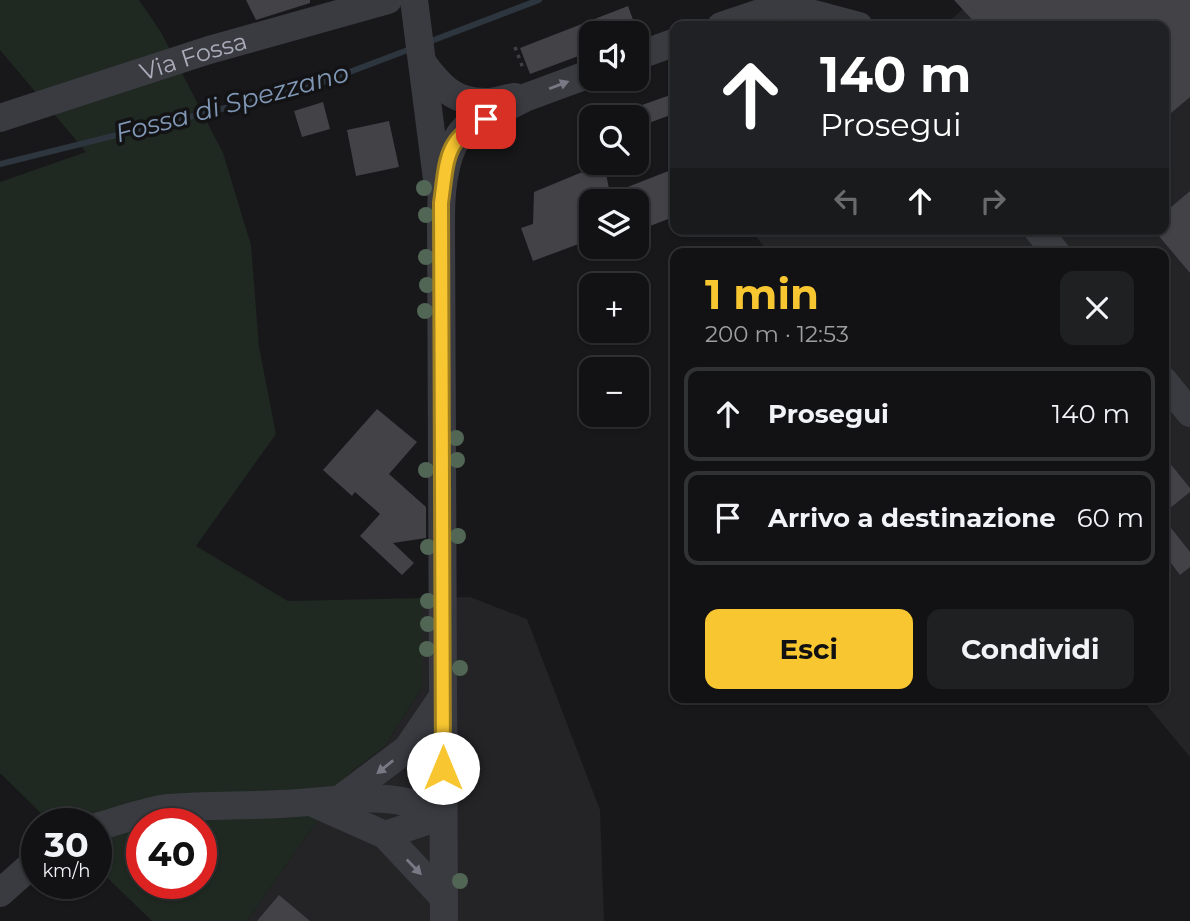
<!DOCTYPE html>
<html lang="it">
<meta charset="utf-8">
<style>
:root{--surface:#121214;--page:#1f2022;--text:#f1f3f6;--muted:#9c9ea0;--line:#313234;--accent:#f8c631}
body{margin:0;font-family:Montserrat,sans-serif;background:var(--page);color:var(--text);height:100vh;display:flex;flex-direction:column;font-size:26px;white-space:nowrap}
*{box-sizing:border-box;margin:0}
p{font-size:23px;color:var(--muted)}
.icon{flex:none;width:38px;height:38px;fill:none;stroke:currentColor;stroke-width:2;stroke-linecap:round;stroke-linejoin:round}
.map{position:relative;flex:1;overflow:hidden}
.details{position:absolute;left:670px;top:248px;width:499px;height:455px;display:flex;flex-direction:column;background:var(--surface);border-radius:14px;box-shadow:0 2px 5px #0004,0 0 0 2px var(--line)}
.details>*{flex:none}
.hud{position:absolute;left:670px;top:21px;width:499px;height:214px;border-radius:14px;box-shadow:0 2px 5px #0004,0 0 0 2px var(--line);background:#202124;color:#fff;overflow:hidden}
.controls{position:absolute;left:579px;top:21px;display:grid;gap:14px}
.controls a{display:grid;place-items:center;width:70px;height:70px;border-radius:14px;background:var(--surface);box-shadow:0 2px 5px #0004,0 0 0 2px var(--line);font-size:35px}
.speed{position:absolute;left:21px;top:808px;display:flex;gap:14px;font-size:35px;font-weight:700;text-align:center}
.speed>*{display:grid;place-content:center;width:91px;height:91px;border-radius:50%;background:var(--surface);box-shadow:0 2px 5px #0004,0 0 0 2px var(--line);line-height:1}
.speed small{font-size:18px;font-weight:400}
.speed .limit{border:10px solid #d22;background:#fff;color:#111}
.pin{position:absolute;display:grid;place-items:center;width:60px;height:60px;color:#fff;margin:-30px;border-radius:14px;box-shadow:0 4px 10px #0006}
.me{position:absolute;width:77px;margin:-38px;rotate:0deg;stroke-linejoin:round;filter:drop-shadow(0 0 5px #0008)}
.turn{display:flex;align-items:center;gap:24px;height:147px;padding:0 35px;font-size:32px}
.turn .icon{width:91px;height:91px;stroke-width:2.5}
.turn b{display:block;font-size:49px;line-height:60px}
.lanes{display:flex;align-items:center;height:66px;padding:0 35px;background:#0003;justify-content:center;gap:35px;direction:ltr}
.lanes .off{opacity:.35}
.round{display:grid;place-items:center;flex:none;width:74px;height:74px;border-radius:14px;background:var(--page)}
.summary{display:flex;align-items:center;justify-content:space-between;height:119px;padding:0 35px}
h1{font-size:42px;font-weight:700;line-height:52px;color:var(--accent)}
.cta{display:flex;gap:14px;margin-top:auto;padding:14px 35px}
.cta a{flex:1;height:80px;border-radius:14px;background:var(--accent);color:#111;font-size:28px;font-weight:700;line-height:80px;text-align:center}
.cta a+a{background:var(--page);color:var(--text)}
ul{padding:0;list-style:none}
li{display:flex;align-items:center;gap:21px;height:94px;margin:0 14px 10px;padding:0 21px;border:4px solid var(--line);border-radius:14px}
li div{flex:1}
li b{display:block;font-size:26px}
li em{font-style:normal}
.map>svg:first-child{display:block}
.built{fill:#242427}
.green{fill:#1f2821;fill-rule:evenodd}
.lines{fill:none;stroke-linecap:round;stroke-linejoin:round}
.stream{stroke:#2d353e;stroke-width:6}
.building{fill:#424247}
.path{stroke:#3e4046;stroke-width:3.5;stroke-dasharray:3.5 5;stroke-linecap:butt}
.minor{stroke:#3a3b41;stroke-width:28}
.tree{fill:#516655}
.oneway{fill:#777a84}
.route-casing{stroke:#a18120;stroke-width:18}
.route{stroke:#f8c631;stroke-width:12}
.labels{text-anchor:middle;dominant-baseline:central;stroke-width:7;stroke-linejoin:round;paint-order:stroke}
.street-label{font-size:24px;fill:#a9adba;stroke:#131315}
.water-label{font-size:26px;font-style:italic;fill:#8098b6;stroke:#131315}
</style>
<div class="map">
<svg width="1190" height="921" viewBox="0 0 1190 921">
<rect width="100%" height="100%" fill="#18181a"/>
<path class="built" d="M973 0H1190V757L1141 698H1164V254H770L750 229H1164V26H944Z
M470 597 527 619 600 810 604 921H247L352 771 385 746 422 687V598Z"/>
<path class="green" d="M0 0H139L161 32 223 153 251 245 259 347 276 434 196 546 288 601 422 598V687L385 746 352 771 247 921H152L96 867V824H52L0 773V182L86 152 0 50ZM142 824H201V884H142Z"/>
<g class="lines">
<path class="stream" d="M426 43 539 0
M0 164 310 87 413 48"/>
</g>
<path class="building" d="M246 0H310V3L256 20Z
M954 0H1190V97L1164 119V26H978Z
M628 6 638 33H592V51L530 74 520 48Z
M676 93V113L646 124 639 106Z
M323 102 330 129 302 137 294 111Z
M389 121 399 167 356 176 347 130Z
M604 163 610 194 676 168V216L637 231V201H592V239L533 261 521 228 533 224 534 192Z
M1190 191V273L1153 229H1164V213Z
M377 409 417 442 389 474 426 507V538L393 543 414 563 402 575 360 536 380 514 355 492 352 496 323 470Z
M1164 456 1190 488V492L1164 513Z
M1164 519 1190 552V567L1180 575 1164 554Z
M279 895 310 921H257Z"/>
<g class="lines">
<path class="path" d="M515 47 524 71"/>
<g class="minor">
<path d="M414 0 438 187"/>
<path d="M769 10 795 9 859 26"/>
<path d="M721 26 769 10 784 0"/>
<path d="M637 56 676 42"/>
<path d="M422 62C440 87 455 103 487 102 496 102 505 98 515 97"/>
<path id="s1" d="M0 118 209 50 388 0"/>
<path d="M1037 229 1057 254"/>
<path d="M1164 381 1190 413"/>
<path d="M343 797 407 749 443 696"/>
<path d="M313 803 385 835 444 898"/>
<path d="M96 827C119 821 145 811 168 808 205 805 243 806 281 804 333 802 395 787 442 816"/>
<path d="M385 835 442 816"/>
<path d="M0 893 37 860"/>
<path d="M444 921 441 218C441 189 444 150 465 128L527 97 592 73"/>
</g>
</g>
<g class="tree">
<circle cx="424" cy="188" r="8"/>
<circle cx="426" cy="215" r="8"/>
<circle cx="426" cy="257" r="8"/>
<circle cx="427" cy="285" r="8"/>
<circle cx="425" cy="311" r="8"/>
<circle cx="456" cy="438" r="8"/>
<circle cx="457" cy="460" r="8"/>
<circle cx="426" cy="470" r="8"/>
<circle cx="458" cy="536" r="8"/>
<circle cx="428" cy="547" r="8"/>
<circle cx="428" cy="601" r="8"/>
<circle cx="428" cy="624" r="8"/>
<circle cx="427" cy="649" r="8"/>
<circle cx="460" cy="668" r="8"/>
<circle cx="460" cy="881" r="8"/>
</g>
<defs><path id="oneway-solid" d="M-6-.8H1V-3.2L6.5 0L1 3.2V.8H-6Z" transform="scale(1.75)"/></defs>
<g class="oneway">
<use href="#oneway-solid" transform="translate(559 85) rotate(-21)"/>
<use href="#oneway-solid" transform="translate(385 767) rotate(141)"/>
<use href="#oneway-solid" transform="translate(414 867) rotate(46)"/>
</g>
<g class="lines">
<defs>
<path id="route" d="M443 768 441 203C447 161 444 138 486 119"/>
</defs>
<use href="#route" class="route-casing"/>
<use href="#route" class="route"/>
</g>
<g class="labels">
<g class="street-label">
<text stroke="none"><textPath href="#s1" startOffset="203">Via Fossa</textPath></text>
</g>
<g class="water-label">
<text transform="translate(232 103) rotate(-15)">Fossa di Spezzano</text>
</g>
</g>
</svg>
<div class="controls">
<a><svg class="icon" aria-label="sound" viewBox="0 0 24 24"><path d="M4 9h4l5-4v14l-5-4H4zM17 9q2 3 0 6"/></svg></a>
<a><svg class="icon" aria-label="search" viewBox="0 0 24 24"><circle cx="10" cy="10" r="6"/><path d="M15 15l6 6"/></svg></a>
<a><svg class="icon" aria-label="layers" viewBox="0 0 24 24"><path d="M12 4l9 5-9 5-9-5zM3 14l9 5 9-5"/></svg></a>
<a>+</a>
<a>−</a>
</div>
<div class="speed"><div>30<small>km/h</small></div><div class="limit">40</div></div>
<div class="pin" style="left:486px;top:119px;background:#d93025"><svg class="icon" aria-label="arrive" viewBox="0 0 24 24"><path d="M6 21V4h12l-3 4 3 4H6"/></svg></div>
<svg class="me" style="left:443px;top:768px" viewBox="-20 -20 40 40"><circle r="19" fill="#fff"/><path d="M0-13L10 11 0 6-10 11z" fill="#f8c631"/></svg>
<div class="hud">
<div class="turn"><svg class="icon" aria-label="ahead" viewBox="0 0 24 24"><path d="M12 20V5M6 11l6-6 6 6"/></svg><div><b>140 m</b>Prosegui</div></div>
<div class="lanes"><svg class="icon off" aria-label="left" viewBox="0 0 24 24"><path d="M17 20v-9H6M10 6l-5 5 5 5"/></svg><svg class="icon" aria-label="ahead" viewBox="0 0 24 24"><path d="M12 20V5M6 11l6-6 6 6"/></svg><svg class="icon off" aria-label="right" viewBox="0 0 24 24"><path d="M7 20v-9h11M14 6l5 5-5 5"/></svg></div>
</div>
<section class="details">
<div class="summary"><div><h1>1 min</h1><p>200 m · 12:53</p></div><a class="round"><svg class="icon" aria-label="close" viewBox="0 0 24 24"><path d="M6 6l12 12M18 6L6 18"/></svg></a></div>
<ul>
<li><svg class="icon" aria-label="ahead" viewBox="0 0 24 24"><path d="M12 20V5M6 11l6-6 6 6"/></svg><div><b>Prosegui</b></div><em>140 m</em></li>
<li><svg class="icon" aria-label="arrive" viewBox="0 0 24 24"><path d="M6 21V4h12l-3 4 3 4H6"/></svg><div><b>Arrivo a destinazione</b></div><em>60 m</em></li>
</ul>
<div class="cta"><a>Esci</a><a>Condividi</a></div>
</section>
</div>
